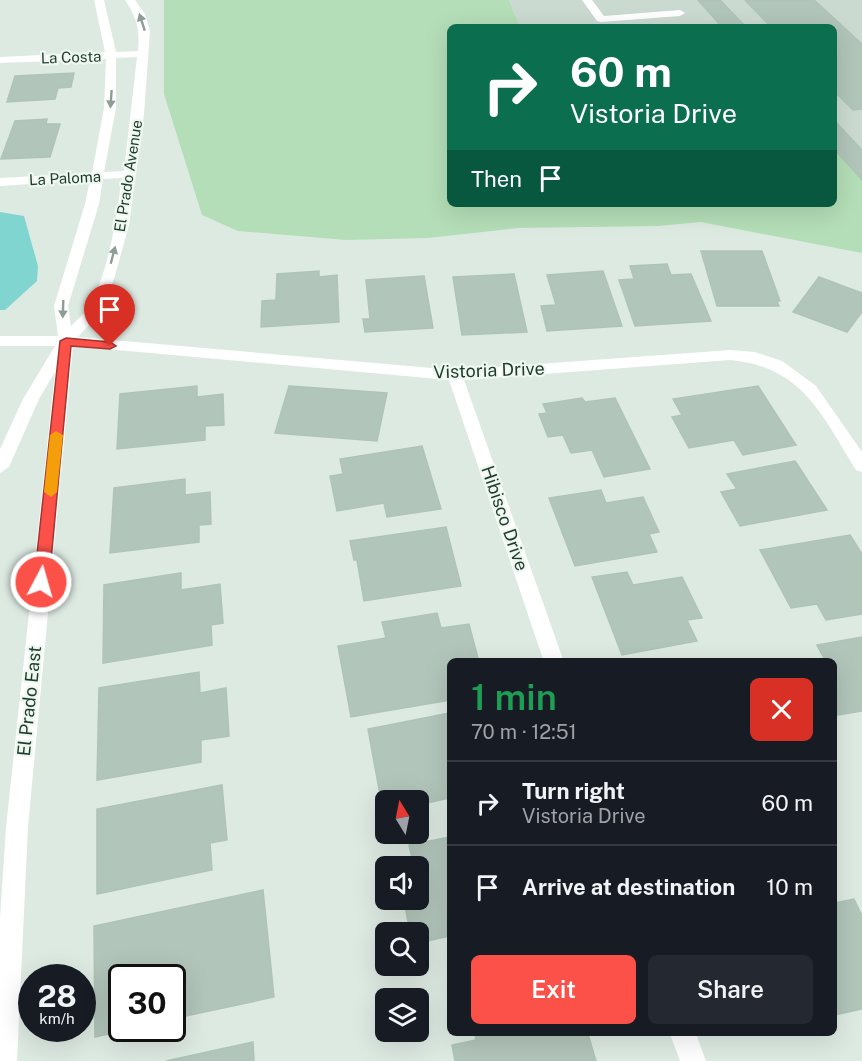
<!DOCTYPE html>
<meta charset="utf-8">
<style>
:root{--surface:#171b24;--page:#242831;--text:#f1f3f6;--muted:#9ea1a6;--line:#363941;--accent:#fc5149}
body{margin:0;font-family:"Public Sans",sans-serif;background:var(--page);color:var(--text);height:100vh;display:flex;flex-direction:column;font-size:22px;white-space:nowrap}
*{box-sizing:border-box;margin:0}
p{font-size:20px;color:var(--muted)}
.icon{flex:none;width:33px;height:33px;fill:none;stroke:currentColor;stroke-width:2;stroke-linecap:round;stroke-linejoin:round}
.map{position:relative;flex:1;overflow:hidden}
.side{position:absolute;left:447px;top:658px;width:390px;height:378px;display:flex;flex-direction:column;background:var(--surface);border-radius:9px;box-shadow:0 6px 24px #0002}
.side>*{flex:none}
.banner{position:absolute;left:447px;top:24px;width:390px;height:183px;border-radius:9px;box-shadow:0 6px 24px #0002;background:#0b6e4f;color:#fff;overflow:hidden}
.needle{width:39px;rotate:350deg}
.buttons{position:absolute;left:375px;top:790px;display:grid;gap:12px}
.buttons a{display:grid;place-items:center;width:54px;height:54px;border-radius:9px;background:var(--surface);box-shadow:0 6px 24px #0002;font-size:30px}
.speed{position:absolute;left:18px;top:964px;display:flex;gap:12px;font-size:30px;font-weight:700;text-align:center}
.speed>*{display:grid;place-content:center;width:78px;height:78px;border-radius:50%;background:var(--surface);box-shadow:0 6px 24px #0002;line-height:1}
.speed small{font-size:15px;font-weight:400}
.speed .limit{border:3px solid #111;border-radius:9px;background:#fff;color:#111}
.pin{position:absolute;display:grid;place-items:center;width:51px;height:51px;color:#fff;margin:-62px -26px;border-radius:50% 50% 50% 0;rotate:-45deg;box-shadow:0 0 6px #0007}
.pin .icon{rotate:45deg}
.me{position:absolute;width:66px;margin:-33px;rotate:6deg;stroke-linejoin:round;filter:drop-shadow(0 0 4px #0008)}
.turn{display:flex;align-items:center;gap:21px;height:126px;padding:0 24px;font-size:27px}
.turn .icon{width:78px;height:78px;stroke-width:2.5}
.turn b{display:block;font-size:42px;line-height:51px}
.then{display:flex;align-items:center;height:57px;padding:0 24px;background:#0003;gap:12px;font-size:22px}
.round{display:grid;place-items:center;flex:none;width:63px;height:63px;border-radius:9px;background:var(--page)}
.headline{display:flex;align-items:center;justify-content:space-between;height:102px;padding:0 24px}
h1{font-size:36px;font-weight:600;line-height:45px;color:#1e9e55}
.cta{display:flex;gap:12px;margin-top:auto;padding:12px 24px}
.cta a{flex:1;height:69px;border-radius:9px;background:var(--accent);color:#fff;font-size:24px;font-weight:600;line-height:69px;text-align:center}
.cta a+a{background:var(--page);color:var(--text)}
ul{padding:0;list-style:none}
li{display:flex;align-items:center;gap:18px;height:84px;padding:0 24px;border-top:2px solid var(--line)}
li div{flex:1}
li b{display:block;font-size:22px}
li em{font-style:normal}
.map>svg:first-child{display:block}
.built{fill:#cbdad0}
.green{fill:#b4deb7}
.water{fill:#80d5d0}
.building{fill:#b2c5ba;stroke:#afc4b7;stroke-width:1.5}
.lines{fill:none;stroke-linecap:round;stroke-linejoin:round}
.service{fill:#fff;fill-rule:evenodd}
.minor{fill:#fff;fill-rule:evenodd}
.oneway{fill:#8e9d96}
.route{fill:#fc5149;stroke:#a4352f;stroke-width:1.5}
.slow{fill:#f59e0b}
.labels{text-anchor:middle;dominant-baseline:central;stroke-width:4.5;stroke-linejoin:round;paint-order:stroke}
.far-street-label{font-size:15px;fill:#1e3b2d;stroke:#eef7f0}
.street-label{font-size:18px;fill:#1e3b2d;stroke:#eef7f0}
</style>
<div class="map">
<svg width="862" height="1061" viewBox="0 0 862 1061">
<rect width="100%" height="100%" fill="#ddeae2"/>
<path class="built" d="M509 0H862V167L834 135V27H520Z"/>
<path class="green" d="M164 0H509L520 27H450V204H834V135L862 167V253L701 222 658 226 518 228 428 238 346 240 238 231 202 215 164 94Z"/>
<path class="water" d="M0 212 24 216 38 266 37 281 5 310H0Z"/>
<path class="building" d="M698 0H720L746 27H722Z
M745 0H814L862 44V109L853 110 834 91V27H771Z
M74 73 71 87 58 88 55 99 7 102 15 76Z
M47 119 46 124H60L50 157 1 159 15 121Z
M834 120 862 150V180L834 149Z
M701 251H762L780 301H777L779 306H717Z
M667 264 671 275 691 274 711 321 635 326 619 280 634 279 630 266Z
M319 271V277L337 275 339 322 261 327 262 301 276 300 277 274Z
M603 271 622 326 547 331 541 306 556 305 547 275Z
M514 274 527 332 462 335 453 277Z
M424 276 433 328 365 332 363 319H370L366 280Z
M819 277 862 293V312L847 332 793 312Z
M197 386V397L223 394 224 425 205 426V440L117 449 120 394Z
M289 386 387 393 377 441 275 433Z
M758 386 796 445 743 455 734 440 689 448 672 417 682 415 673 399Z
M582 398 585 402 615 398 650 469 604 477 592 450 571 453 563 435 548 437 539 414 547 413 543 404Z
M422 446 441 509 387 517 384 503 337 511 330 476 343 474 340 459Z
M795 461 827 510 740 526 721 492 737 489 727 474Z
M185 479V495L210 492 211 524 199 525V542L110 553 114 488Z
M601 490 606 503 643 497 659 532 649 534 657 552 575 566 549 498Z
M446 527 461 586 364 601 357 560H354L350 541Z
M850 535 862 554V614L826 620 817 604 791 608 760 550Z
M627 572 633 585 682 577 702 618 687 620 697 641 622 655 592 577Z
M181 573V590L220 584 223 623 211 625 212 645 103 663 104 585Z
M437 613 441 628 469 624 479 662H450V700L351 717 338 646 386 638 382 622Z
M862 637V711L838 715 834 707V662H826L817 645Z
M199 672 200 693 226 688 229 736 201 740V762L97 780 99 688Z
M450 713V798L418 805V801H386V811H383L368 729Z
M222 785 227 840 210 843 212 870 97 894V809Z
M450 837V936L418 943V933H410L404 900H418V867H414L409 845Z
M263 890 274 997 172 1019V978H122V1029H130L95 1037 94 926Z
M854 899 862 916V1009L834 1015V903Z
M475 1034H588L596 1061H455L452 1045 476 1040Z
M253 1042 254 1061H166Z"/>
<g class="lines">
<path class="service" d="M582 0H592L604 16 680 10 685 13 680 16 601 22 597 21Z"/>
<path class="minor" d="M94 0H104L116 52 138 51C140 30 137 18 125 0H135L145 14 150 31 144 114 129 225 114 279 101 311 78 337 455 370 730 350 755 352 782 361 816 386 862 452V472L856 470C821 414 803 367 730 360L464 380 564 662H544L449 380 73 346 28 827 17 1061H0V918L6 827 55 372 39 399 9 467 0 473V449L23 399 55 346H0V336H58L54 306 85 204 90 180 0 186V178L92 173 104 108 106 59 0 63V57L105 52ZM137 57 124 171 104 172 116 108V58ZM122 178C116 218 109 275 87 309 83 315 76 321 71 326L68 306 99 204 103 179Z
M670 1034H696L706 1061H680Z"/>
</g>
<defs><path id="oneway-solid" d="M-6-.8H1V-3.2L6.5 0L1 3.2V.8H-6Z" transform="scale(1.5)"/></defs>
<g class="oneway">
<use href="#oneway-solid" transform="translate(142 22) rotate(-108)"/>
<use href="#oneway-solid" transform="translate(111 99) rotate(94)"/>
<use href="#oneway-solid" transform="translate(113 255) rotate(-75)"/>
<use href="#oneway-solid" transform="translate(63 309) rotate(92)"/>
</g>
<path class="route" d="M66 338 110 342 116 346 110 349 71 346 49 582 41 588 34 582 60 341Z"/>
<path class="slow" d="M56 431 63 435 57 492 51 497 44 492 50 435Z"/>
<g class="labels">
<g class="far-street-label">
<text transform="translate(71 57) rotate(-2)">La Costa</text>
<text transform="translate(128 176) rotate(-81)">El Prado Avenue</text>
<text transform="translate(65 178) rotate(-3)">La Paloma</text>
</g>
<g class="street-label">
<text transform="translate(489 370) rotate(-2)">Vistoria Drive</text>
<text transform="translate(505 518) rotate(71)">Hibisco Drive</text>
<text transform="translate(29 701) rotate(-84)">El Prado East</text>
</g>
</g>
</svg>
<div class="buttons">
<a><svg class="needle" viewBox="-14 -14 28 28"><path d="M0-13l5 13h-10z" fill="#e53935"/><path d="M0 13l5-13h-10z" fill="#9ea1a6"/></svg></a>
<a><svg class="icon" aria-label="sound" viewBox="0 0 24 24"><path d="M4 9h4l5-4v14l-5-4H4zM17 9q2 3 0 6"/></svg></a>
<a><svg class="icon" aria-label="search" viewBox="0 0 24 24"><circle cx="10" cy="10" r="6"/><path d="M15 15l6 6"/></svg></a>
<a><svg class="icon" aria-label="layers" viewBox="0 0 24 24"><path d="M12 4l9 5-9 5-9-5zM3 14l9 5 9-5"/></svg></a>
</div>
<div class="speed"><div>28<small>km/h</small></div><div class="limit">30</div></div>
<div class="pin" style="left:110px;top:346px;background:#d93025"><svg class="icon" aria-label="arrive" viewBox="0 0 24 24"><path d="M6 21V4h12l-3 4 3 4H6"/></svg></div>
<svg class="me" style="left:41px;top:582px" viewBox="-20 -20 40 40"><circle r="17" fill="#fc5149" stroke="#fff" stroke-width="3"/><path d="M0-11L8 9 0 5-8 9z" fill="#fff"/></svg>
<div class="banner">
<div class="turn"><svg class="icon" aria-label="right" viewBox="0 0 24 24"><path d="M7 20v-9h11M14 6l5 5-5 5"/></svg><div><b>60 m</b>Vistoria Drive</div></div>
<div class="then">Then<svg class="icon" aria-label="arrive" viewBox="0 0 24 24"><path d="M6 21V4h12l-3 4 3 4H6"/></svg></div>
</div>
<section class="side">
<div class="headline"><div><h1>1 min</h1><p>70 m · 12:51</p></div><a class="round" style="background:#d93025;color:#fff"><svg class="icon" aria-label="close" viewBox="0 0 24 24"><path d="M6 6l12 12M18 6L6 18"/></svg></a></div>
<ul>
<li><svg class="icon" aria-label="right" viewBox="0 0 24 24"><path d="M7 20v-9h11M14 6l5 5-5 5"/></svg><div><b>Turn right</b><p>Vistoria Drive</p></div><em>60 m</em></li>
<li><svg class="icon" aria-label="arrive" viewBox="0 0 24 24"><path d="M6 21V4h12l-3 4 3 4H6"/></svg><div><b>Arrive at destination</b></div><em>10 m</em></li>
</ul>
<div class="cta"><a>Exit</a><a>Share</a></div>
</section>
</div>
